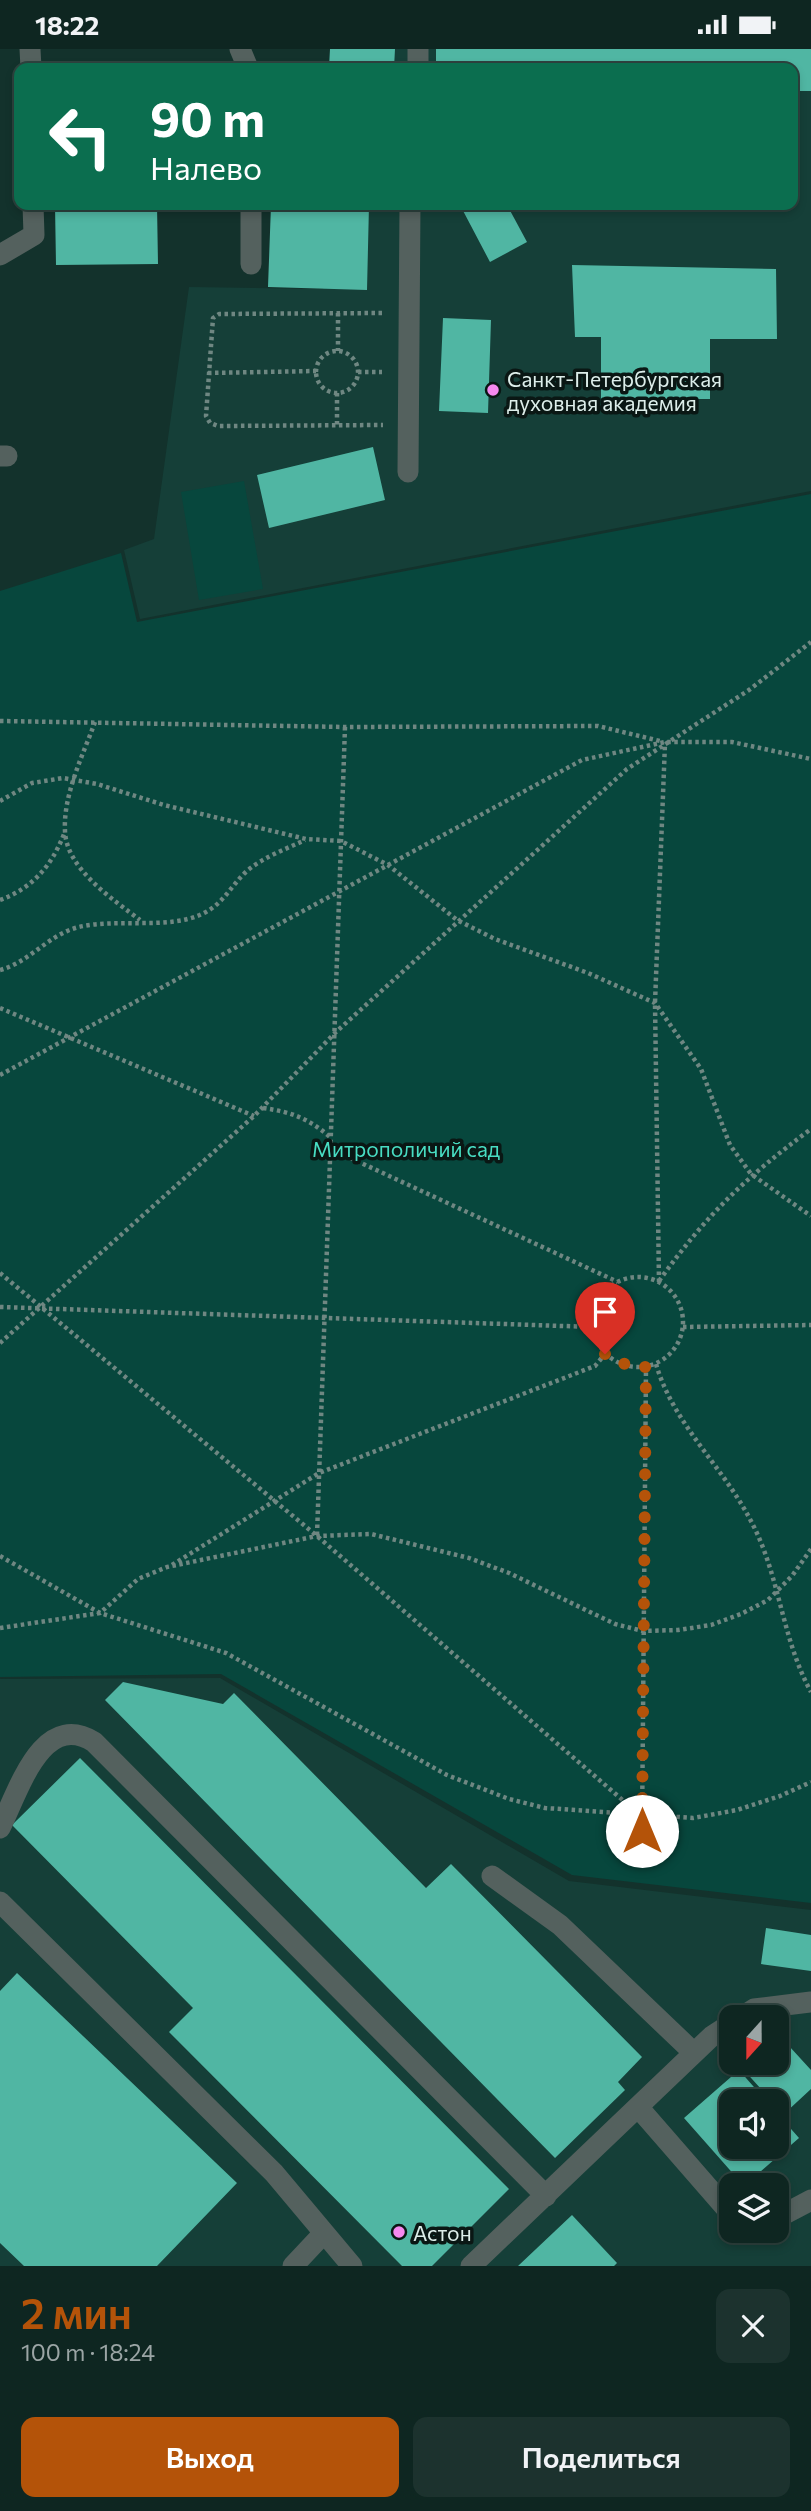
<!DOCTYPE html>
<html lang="ru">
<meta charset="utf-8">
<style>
:root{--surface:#0e2621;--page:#1c322e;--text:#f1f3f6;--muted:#9ba5a5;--line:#2e433f;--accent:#b45309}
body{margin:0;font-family:Commissioner,sans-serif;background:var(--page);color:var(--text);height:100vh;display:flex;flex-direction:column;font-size:26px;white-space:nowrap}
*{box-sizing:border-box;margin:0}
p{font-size:23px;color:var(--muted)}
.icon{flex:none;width:38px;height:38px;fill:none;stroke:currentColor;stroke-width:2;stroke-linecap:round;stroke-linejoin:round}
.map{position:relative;height:2217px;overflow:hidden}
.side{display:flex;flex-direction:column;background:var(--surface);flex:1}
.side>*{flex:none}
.top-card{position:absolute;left:14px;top:14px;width:784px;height:147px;border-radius:14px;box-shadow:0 4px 10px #0003,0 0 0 2px var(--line);background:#0b6e4f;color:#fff;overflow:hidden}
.needle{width:46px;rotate:201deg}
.fabs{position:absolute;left:719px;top:1956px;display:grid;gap:14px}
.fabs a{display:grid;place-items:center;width:70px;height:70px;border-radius:14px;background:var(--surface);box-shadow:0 4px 10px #0003,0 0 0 2px var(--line);font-size:35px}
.pin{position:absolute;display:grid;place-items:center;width:60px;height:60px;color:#fff;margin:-72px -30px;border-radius:50% 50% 50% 0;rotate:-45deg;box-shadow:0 0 7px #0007}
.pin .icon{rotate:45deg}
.me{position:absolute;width:77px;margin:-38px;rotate:0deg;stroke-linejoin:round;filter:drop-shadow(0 0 5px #0008)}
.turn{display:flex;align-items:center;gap:24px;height:147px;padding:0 21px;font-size:32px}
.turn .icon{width:91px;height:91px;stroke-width:2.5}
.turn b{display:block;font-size:49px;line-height:60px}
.round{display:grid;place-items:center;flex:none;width:74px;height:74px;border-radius:14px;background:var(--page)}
.overview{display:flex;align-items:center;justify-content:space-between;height:119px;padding:0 21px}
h1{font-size:42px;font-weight:600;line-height:52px;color:var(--accent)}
.primary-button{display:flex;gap:14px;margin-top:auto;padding:14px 21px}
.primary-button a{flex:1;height:80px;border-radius:14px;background:var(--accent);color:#fff;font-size:28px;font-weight:600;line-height:80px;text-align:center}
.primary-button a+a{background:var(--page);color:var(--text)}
.status{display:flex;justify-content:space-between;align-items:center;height:49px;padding:0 35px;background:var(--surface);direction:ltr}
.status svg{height:19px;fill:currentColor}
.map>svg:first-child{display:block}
.built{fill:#153f38;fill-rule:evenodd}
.green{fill:#07473d}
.building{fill:#50b6a3}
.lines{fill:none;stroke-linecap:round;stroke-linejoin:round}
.path{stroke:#6f8782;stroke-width:4.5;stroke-dasharray:3.5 3.5;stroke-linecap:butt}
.minor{stroke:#54615e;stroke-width:21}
.route{stroke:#b45309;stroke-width:12;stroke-dasharray:0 21.6}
.poi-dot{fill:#f589ef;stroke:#0a1714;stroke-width:2.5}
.labels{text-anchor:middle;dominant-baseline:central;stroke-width:7;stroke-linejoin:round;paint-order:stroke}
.poi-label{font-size:21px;fill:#ddeeea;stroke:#0a1714;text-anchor:start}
.park-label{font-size:21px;fill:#48ddc3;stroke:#0a1714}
</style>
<div class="status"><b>18:22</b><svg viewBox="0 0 49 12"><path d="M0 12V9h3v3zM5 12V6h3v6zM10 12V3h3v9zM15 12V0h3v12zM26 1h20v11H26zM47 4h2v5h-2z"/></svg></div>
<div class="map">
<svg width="811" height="2217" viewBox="0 0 811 2217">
<rect width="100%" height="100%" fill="#13322c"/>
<path class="built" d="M330 0H811V442L140 570 124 501 154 490 189 238 323 240 325 156H793V19H329Z
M220 1629 569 1832 811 1861V2217H0V1630ZM732 1969H777V2014H732ZM732 2053H777V2098H732ZM732 2137H777V2182H732Z"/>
<path class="green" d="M244 432 263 540 199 551 181 443Z
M811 445V1854L572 1826 221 1625 0 1628V542L121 504 137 573Z"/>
<path class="building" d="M330 0H395L394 19H329Z
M436 0H811V42H793V19H436Z
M55 156H157L158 215 56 216Z
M271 156H369L367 241 268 238Z
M460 156H507L527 193 490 213Z
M608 156H681V161L608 160Z
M572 216 776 220 777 290H710V350H601V288H575Z
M443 269 491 271 488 364 439 362Z
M373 398 385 451 269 479 257 426Z
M123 1633 223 1655 234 1644 426 1839 451 1815 642 2008 618 2033 625 2041 555 2109 105 1651Z
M80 1709 509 2140 432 2217H402L169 1983 193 1959 12 1776Z
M766 1879 811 1886V1922L761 1915Z
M17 1924 237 2134 157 2217H24L0 2194V1942Z
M779 1986 811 2021V2040L784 2065 777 2053H773L742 2019 747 2014H777Z
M739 2021 767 2053H732V2098H777V2064L799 2089 744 2137 684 2069Z
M572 2166 617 2214 614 2217H518Z"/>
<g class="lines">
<path class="path" d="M338 264V302
M382 264 219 265 213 269 206 367 210 374 218 377 383 376
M316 323a21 21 0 1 1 42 0a21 21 0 1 1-42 0Z
M358 323H382
M208 324 316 322
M337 344V377
M0 672 345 678 598 677 660 692
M95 673C83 706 63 746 65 782 66 820 114 851 140 871
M0 752 32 734 63 729 97 735 164 756 306 790 341 792 388 816 457 871 495 890 588 924 655 954 701 1020 730 1096 751 1125 811 1167
M0 851C33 839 52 816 64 785
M0 921C30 913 49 885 79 878 117 869 168 881 202 865 224 855 231 836 248 821 264 808 286 800 305 791
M0 959 254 1067
M0 1026 582 711 665 693H732L811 710
M263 1059C291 1063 308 1069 330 1088
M331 1100 618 1233
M0 1224 317 1487 641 1767
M593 1273a45 45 0 1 1 90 0a45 45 0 1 1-90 0Z
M659 1232C707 1165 745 1129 811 1080
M659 1233 655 954 665 694
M0 1258 593 1278
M683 1278 811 1276
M0 1294 254 1067 336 983 627 720 749 641 811 593
M656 1315C674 1377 725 1419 753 1476 780 1529 782 1590 811 1643
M317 1486 345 678
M0 1507 100 1564 226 1604 447 1726 509 1750 545 1759 693 1769 737 1761 780 1747 811 1733
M172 1516 319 1424 595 1317 605 1305
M0 1579 100 1564 138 1530 167 1518 317 1487 371 1485 469 1509 509 1524 615 1575 643 1582 678 1581 711 1576 741 1565 768 1551 792 1527 811 1500
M642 1782 646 1318"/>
<path class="minor" d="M30 0 31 19
M240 0 248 19
M418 19V0
M0 206 34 186 33 156
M251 215V156
M0 407H7
M408 423 410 156
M0 1779C19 1741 42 1661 94 1693L546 2147
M492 1827 560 1876 694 2004
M0 1853 274 2124 352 2217
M740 1969 754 1960 811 1953
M638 2058 732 2166
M777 2169 811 2151
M746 2182H752
M293 2217 324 2184
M471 2217 712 1987 732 1974"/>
</g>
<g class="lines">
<path class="route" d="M605 1305 631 1318H646L642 1782"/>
</g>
<g class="poi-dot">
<circle cx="493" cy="341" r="7"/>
<circle cx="399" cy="2183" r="7"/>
</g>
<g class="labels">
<g class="poi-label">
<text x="507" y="329">Санкт-Петербургская<tspan x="507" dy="24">духовная академия</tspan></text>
<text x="413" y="2183">Астон</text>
</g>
<g class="park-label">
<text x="406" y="1099">Митрополичий сад</text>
</g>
</g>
</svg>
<div class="fabs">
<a><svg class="needle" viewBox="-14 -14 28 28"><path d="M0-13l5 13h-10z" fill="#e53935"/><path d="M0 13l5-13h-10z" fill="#9ba5a5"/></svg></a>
<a><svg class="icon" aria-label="sound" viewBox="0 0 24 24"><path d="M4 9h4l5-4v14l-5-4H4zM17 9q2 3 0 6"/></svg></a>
<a><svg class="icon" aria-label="layers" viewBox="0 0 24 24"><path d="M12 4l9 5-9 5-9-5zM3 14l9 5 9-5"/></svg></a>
</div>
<div class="pin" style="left:605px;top:1305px;background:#d93025"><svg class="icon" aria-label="arrive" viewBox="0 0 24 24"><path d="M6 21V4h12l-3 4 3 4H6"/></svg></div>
<svg class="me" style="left:642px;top:1782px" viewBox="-20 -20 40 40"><circle r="19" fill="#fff"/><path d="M0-13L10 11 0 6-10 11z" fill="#b45309"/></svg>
<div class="top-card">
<div class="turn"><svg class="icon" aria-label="left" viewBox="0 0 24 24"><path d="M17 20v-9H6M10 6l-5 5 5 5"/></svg><div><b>90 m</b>Налево</div></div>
</div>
</div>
<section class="side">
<div class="overview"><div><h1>2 мин</h1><p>100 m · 18:24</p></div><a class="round"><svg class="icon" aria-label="close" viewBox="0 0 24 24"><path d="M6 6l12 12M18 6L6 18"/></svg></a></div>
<div class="primary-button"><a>Выход</a><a>Поделиться</a></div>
</section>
